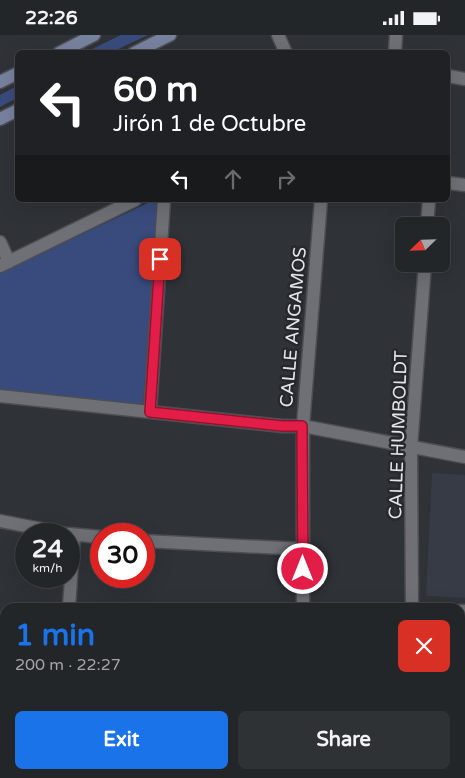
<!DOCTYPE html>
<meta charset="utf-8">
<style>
:root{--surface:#232629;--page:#2f3235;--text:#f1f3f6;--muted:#a3a5a8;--line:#404346;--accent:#1a73e8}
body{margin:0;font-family:"Varela Round",sans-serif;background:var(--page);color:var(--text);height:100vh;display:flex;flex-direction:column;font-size:19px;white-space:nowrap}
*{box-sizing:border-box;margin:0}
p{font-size:16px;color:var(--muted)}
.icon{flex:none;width:28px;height:28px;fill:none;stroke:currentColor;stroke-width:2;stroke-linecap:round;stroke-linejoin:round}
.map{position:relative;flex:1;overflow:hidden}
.details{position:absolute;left:0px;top:568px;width:465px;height:176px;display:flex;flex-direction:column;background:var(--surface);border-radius:15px 15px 0 0;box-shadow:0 5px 20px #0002,0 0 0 1px var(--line)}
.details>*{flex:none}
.hud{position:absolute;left:15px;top:15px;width:435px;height:152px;border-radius:8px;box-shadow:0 5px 20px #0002,0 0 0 1px var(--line);background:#202124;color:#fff;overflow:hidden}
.needle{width:32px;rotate:247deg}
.tools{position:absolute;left:395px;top:182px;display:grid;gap:10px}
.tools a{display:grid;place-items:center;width:55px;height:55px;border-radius:8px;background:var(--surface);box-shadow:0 5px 20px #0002,0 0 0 1px var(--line);font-size:25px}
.speed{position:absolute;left:15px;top:488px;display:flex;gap:10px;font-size:25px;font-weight:700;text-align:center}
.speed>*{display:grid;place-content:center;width:65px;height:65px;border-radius:50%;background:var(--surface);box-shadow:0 5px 20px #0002,0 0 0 1px var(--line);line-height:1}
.speed small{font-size:12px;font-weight:400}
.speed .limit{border:8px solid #d22;background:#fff;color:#111}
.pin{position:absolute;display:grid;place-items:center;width:42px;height:42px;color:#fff;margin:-21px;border-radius:10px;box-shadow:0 2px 8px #0006}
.me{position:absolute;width:55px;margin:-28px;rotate:0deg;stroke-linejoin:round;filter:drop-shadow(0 0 4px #0008)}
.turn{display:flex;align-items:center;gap:18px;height:105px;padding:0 15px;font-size:22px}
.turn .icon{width:65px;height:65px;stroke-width:2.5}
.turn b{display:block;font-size:35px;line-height:42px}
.lanes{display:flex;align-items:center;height:48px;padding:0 15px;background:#0003;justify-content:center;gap:25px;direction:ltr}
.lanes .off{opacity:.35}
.round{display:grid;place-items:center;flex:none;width:52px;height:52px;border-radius:8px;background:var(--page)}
.headline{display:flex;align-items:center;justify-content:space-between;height:85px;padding:0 15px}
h1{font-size:30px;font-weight:700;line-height:38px;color:var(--accent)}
.action{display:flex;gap:10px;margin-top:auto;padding:10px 15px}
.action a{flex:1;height:58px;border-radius:8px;background:var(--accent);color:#fff;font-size:20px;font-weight:700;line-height:58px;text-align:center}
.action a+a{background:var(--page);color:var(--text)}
.status{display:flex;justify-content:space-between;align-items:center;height:35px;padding:0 25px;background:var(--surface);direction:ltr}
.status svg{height:14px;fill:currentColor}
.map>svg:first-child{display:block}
.built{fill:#363b45}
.green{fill:#394b7d}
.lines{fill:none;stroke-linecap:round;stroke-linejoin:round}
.minor-casing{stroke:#4d4e53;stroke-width:15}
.secondary-casing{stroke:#4d4e53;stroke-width:15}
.minor{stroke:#6e7076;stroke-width:12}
.secondary{stroke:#77829f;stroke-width:12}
.route-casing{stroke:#92132f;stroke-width:12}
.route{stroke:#e11d48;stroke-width:9}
.labels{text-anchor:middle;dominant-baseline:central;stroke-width:5;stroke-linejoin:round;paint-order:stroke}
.street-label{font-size:18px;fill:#e4e5e9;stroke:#26282d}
</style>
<div class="status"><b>22:26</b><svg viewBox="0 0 49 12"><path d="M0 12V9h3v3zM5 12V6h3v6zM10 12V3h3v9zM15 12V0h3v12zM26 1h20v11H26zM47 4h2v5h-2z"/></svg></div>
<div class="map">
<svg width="465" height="743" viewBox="0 0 465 743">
<rect width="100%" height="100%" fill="#2f3237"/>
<path class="built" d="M432 438 465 440V563L426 561Z"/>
<path class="green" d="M121 0H148L112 17H86Z
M17 51V63L0 72V60Z
M150 167 158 169 143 370 0 354V238Z
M61 739H180V743H61Z"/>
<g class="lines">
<defs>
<path id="minor" d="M278 0 286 18
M395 18 396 0
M448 41 465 44
M448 148 465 150
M427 191 429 165
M0 207 9 227
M0 231 135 165
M0 361 282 391H303L465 422
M150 377 164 165
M0 486 67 499
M69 499 101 502
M144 506 303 514
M69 572 74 500
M303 572V391L321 165
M412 572 411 412 425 229
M460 576H465
M460 678H465
M190 739V743
M304 739V743
M412 739V743
M54 743V739"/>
<path id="secondary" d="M59 18 94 0
M134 18 170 0
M0 47 18 38
M0 84 18 75"/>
</defs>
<use href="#minor" class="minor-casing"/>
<use href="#secondary" class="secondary-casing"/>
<use href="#minor" class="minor"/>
<use href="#secondary" class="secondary"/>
</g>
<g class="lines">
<defs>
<path id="route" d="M160 224 150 377 282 391H302L303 534"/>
</defs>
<use href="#route" class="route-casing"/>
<use href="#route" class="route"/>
</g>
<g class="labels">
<g class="street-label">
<text transform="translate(293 292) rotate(-85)">CALLE ANGAMOS</text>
<text transform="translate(398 400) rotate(-88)">CALLE HUMBOLDT</text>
</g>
</g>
</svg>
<div class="tools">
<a><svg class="needle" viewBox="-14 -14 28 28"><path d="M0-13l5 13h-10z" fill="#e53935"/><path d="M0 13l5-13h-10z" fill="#a3a5a8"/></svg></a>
</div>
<div class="speed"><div>24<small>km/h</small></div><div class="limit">30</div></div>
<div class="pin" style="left:160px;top:224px;background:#d93025"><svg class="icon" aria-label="arrive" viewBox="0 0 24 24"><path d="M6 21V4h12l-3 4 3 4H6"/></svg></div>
<svg class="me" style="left:303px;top:534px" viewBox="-20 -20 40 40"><circle r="17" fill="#e11d48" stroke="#fff" stroke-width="3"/><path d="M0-11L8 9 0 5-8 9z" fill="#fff"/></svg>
<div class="hud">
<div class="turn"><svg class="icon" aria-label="left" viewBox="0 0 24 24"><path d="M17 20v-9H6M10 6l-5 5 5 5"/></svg><div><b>60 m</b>Jirón 1 de Octubre</div></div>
<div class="lanes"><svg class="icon" aria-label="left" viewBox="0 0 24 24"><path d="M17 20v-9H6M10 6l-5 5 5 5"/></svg><svg class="icon off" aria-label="ahead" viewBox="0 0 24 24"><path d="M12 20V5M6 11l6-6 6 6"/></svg><svg class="icon off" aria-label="right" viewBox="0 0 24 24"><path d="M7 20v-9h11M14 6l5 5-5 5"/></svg></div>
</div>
<section class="details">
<div class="headline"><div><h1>1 min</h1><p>200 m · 22:27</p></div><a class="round" style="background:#d93025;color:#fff"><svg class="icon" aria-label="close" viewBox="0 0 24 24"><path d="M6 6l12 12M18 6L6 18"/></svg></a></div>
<div class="action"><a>Exit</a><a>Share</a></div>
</section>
</div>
